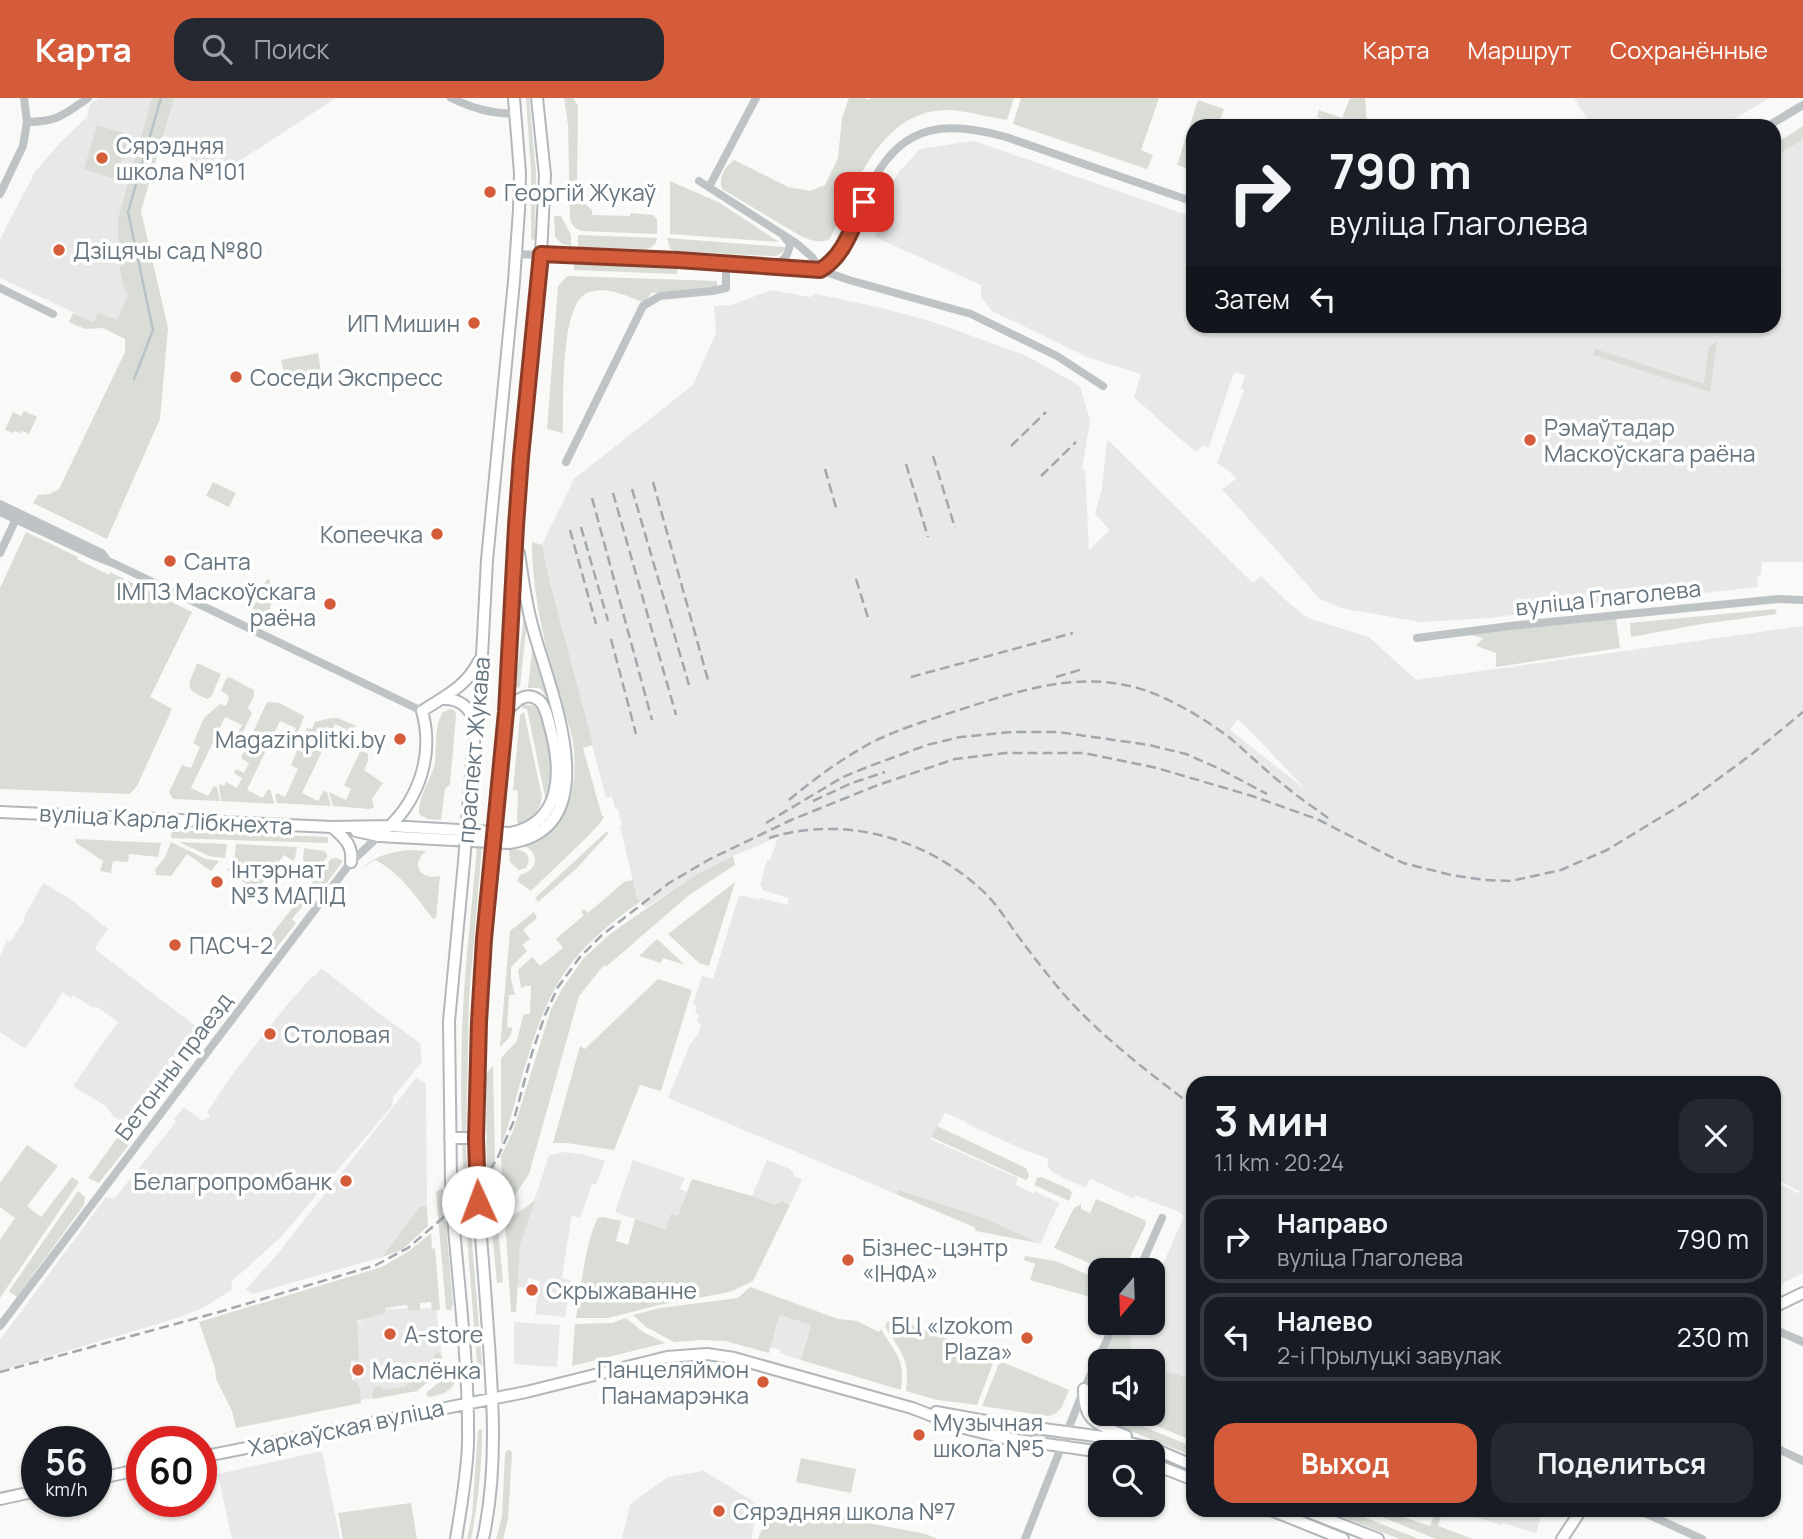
<!DOCTYPE html>
<html lang="ru">
<meta charset="utf-8">
<style>
:root{--surface:#171b24;--page:#242831;--text:#f1f3f6;--muted:#9ea1a6;--line:#363941;--accent:#d45c3b}
body{margin:0;font-family:Manrope,sans-serif;background:var(--page);color:var(--text);height:100vh;display:flex;flex-direction:column;font-size:26px;white-space:nowrap}
*{box-sizing:border-box;margin:0}
p{font-size:23px;color:var(--muted)}
.icon{flex:none;width:38px;height:38px;fill:none;stroke:currentColor;stroke-width:2;stroke-linecap:round;stroke-linejoin:round}
.map{position:relative;flex:1;overflow:hidden}
.details{position:absolute;left:1186px;top:978px;width:595px;height:441px;display:flex;flex-direction:column;background:var(--surface);border-radius:21px;box-shadow:0 2px 5px #0004}
.details>*{flex:none}
.guide{position:absolute;left:1186px;top:21px;width:595px;height:214px;border-radius:21px;box-shadow:0 2px 5px #0004;background:#171b24;color:var(--text);overflow:hidden}
.needle{width:46px;rotate:199deg}
.fabs{position:absolute;left:1088px;top:1160px;display:grid;gap:14px}
.fabs a{display:grid;place-items:center;width:77px;height:77px;border-radius:14px;background:var(--surface);box-shadow:0 2px 5px #0004;font-size:35px}
.speed{position:absolute;left:21px;top:1328px;display:flex;gap:14px;font-size:35px;font-weight:700;text-align:center}
.speed>*{display:grid;place-content:center;width:91px;height:91px;border-radius:50%;background:var(--surface);box-shadow:0 2px 5px #0004;line-height:1}
.speed small{font-size:18px;font-weight:400}
.speed .limit{border:10px solid #d22;background:#fff;color:#111}
.pin{position:absolute;display:grid;place-items:center;width:60px;height:60px;color:#fff;margin:-30px;border-radius:14px;box-shadow:0 4px 10px #0006}
.me{position:absolute;width:77px;margin:-38px;rotate:358deg;stroke-linejoin:round;filter:drop-shadow(0 0 5px #0008)}
.turn{display:flex;align-items:center;gap:24px;height:147px;padding:0 28px;font-size:32px}
.turn .icon{width:91px;height:91px;stroke-width:2.5}
.turn b{display:block;font-size:49px;line-height:60px}
.then{display:flex;align-items:center;height:66px;padding:0 28px;background:#0003;gap:14px;font-size:26px}
.round{display:grid;place-items:center;flex:none;width:74px;height:74px;border-radius:21px;background:var(--page)}
.head{display:flex;align-items:center;justify-content:space-between;height:119px;padding:0 28px}
h1{font-size:42px;font-weight:700;line-height:52px}
.action{display:flex;gap:14px;margin-top:auto;padding:14px 28px}
.action a{flex:1;height:80px;border-radius:21px;background:var(--accent);color:#fff;font-size:28px;font-weight:700;line-height:80px;text-align:center}
.action a+a{background:var(--page);color:var(--text)}
ul{padding:0;list-style:none}
li{display:flex;align-items:center;gap:21px;height:88px;margin:0 14px 10px;padding:0 14px;border:4px solid var(--line);border-radius:21px}
li div{flex:1}
li b{display:block;font-size:26px}
li em{font-style:normal}
header{display:flex;align-items:center;gap:42px;box-sizing:border-box;height:98px;padding:0 35px;background:var(--accent);color:#fff}
header strong{font-size:33px}
nav{display:flex;gap:38px;margin-inline-start:auto;font-size:24px}
.search{width:490px;height:63px;background:var(--page);display:flex;align-items:center;gap:18px;box-sizing:border-box;padding:0 24px;border-radius:21px;color:var(--muted);font-size:26px}
.map>svg:first-child{display:block}
.built{fill:#e7e8e7;fill-rule:evenodd}
.green{fill:#d9ddd6}
.lines{fill:none;stroke-linecap:round;stroke-linejoin:round}
.stream{stroke:#b7c3c6;stroke-width:2.5}
.major-casing{stroke:#b2b7bb;stroke-width:14}
.minor{stroke:#bec3c6;stroke-width:8}
.major{stroke:#fff;stroke-width:10}
.rail{stroke:#a1a7ac;stroke-width:2.5;stroke-dasharray:10 5;stroke-linecap:butt}
.major-bridge-casing{stroke:#b2b7bb;stroke-width:14;stroke-linecap:butt}
.major-bridge{stroke:#fff;stroke-width:10}
.route-casing{stroke:#8a3c26;stroke-width:18}
.route{stroke:#d45c3b;stroke-width:12}
.poi-dot{fill:#d45c3b;stroke:#fff;stroke-width:2.5}
.labels{text-anchor:middle;dominant-baseline:central;stroke-width:7;stroke-linejoin:round;paint-order:stroke}
.poi-label{font-size:23px;fill:#66757f;stroke:#fff;text-anchor:start}
.street-label{font-size:23px;fill:#66757f;stroke:#fff}
</style>
<header>
<strong>Карта</strong>
<div class="search"><svg class="icon" aria-label="search" viewBox="0 0 24 24"><circle cx="10" cy="10" r="6"/><path d="M15 15l6 6"/></svg>Поиск</div>
<nav><a>Карта</a><a>Маршрут</a><a>Сохранённые</a></nav>
</header>
<div class="map">
<svg width="1803" height="1441" viewBox="0 0 1803 1441">
<rect width="100%" height="100%" fill="#f9f9f7"/>
<path class="built" d="M99 0H336L227 71 218 58 200 71 172 40 163 38 141 111 120 115 118 121V163L123 188 128 197 117 223 94 224 0 180V141L35 74 59 46 87 19 90 6Z
M1574 0H1770L1722 28H1592Z
M1803 36V464H1762L1761 477 1757 478 1758 489 1573 509 1490 520 1421 524 1340 510 1320 501 1222 391 1236 381 1230 374 1217 365 1244 292 1241 290 1245 277 1234 274 1209 349 1202 348 1197 354 1179 340 1134 299 1141 276 1087 259 992 213 981 199V187L875 139 893 84 899 74 920 51 974 43 1193 119 1194 228H1774L1775 54Z
M771 192 810 199 816 196 882 210 933 224 1027 258 1080 288 1090 323 1082 371H1085L1089 452 1110 432 1095 416 1102 391 1107 341 1253 485 1261 478 1291 507 1308 520 1369 539 1416 582 1803 528V1175L1775 1189V1083L1797 1095 1801 1094 1775 1081 1774 985H1194L1193 1281 1153 1270V1264L1132 1263 1131 1229 1133 1225H1153V1189L1184 1118 1179 1114 1135 1097 1134 1101 1091 1081 1085 1090 1052 1074 1047 1067 1049 1061 1029 1054 967 1026V1024L945 1015 930 1041 1018 1080 1016 1087 1033 1095 1035 1093 1059 1105 1040 1146 985 1120 898 1092 896 1096 668 1000 690 946 698 937 701 926 697 924 699 917 695 915 697 908 693 906 702 878 713 881 739 797 759 802 760 800 788 807 789 800 762 792 763 789 760 788 767 762H770L778 739 733 758 692 779 645 810 641 803 637 800 620 728 622 727 618 711H615L612 698 606 700 550 485 542 447 574 381 693 287 716 235 714 208 731 207ZM1238 621 1278 662 1306 692 1230 632Z
M43 785 69 800 108 831 95 850 100 855 198 930 123 1025 113 1018 106 1008 73 988 118 924 97 909H92L73 897 71 900 63 894 25 951 0 934V858L7 842 10 844 25 822 23 821Z
M321 870 384 919 420 945 422 964 393 999 392 1008 281 1139 231 1184 233 1191 203 1210 174 1221 0 1273V1242L106 1099 114 1101 176 1024 174 1021 184 1009 202 1023 209 1019 210 1017 207 1014 232 977 286 908 311 880 316 877Z
M416 980 426 985 427 1109 420 1110 382 1159 252 1196 246 1191 275 1159Z
M564 1054 586 1057 605 1063 596 1087 592 1086 580 1120 572 1117 571 1121 562 1180 571 1182 565 1219 535 1216 540 1183 528 1180 526 1190 517 1189 520 1147 549 1057Z
M633 1062 685 1080 680 1091 687 1094 678 1119 666 1132 615 1114Z
M767 1062 790 1071 794 1076V1078L802 1082 790 1107 782 1103 774 1107 752 1098Z
M436 1210 443 1267 440 1274 417 1293 355 1303 352 1228 382 1211Z
M778 1217 811 1227 801 1262 780 1255V1252L770 1249Z
M514 1224 560 1227 557 1269 523 1267 514 1265Z
M322 1353 340 1441H232L218 1376Z
M704 1373 759 1407 751 1441H622L630 1406 668 1379Z
M1459 1412H1543L1536 1435 1502 1425 1501 1427 1458 1414Z"/>
<path class="green" d="M152 0H174L141 113 168 230 160 321 107 441 33 405 38 397 50 396 59 391 125 254V241L103 230 85 231 69 224 73 215 94 224 98 215 117 222 128 197 123 188 118 163V121Z
M526 0H529L536 74 535 140 533 143 531 140V74Z
M564 0H573L578 8 577 93 584 105 592 112V117L630 118V115L653 117 657 121V136L582 133C576 132 572 127 570 121L568 27Z
M849 0H864L870 2 871 0H1014L1007 22C987 19 968 13 948 12 880 11 854 91 830 141 820 146 809 142 799 137L722 91C718 79 725 69 734 62L788 89 810 93 825 87 838 60 842 20Z
M1021 0H1159L1141 52 1153 57 1147 71 1013 26Z
M1350 0H1365L1367 28H1344L1317 19 1319 12 1342 20Z
M1198 2 1224 11 1218 28H1194L1193 72 1177 67Z
M97 27 130 37 116 81 84 71Z
M1803 28V41L1775 59V46Z
M670 83 720 105 779 144 670 136Z
M554 118H561L571 137V148L562 146 555 139Z
M578 137 657 140C656 147 652 150 645 151L578 149Z
M667 140 785 149C783 157 777 158 770 158L674 153 670 150Z
M574 165 678 168 677 176 574 172Z
M567 178 717 183V189L651 195 645 205C627 198 606 187 587 195 559 207 564 308 563 335L547 331 558 188Z
M1717 244 1710 294 1593 257 1595 251 1704 286 1709 248Z
M318 255 321 274 285 281 281 262Z
M24 313 37 319 29 336 22 333 20 335 14 333 13 335 5 332 13 314 21 318Z
M213 384 236 395 229 409 206 398Z
M26 434 78 459 77 461 109 477 110 474 192 514 150 599 172 611 137 688 130 696 0 691V490Z
M532 444 542 447 550 485 593 647 583 650 602 718H604L601 724 586 740 531 793 517 783 520 777C537 773 541 757 525 748 570 729 579 691 573 645 572 636 569 628 566 619 560 598 553 578 548 557 539 519 532 483 532 444Z
M267 481 270 482 272 503 268 520 252 512Z
M525 510 529 526 525 540 520 589 517 590 515 589Z
M1775 511 1777 516 1702 526 1631 539 1630 525Z
M1616 520 1620 550 1496 569V555L1476 548 1483 540 1462 535Z
M533 543C547 594 600 730 512 741L511 738C568 732 562 665 552 625 549 613 549 597 539 590H528Z
M197 565 221 576 211 599 207 601C182 591 189 587 197 565Z
M229 579 254 592V598L248 610 252 615 241 638 237 637 242 627 225 619 191 690 208 698 214 688 217 689 220 703 173 701 169 694 182 667 191 670 200 649 193 645 204 620 220 606 226 608 229 600 228 597 221 593 226 581Z
M267 604 279 605 304 618 296 640 292 639 296 630 280 623 247 692 263 700 268 691 271 693 274 706 221 703 219 688 220 686 224 688 226 684 237 690 242 680 234 675 236 671 244 675 249 665 241 660Z
M522 606 535 608 542 614 553 661 551 691 546 703 527 611 522 610Z
M451 611 455 613 456 618 450 686 445 691 441 722 428 721 420 717C415 705 430 683 434 669 438 651 433 630 443 614Z
M524 614 542 699C540 713 533 721 520 727L517 724 518 693 513 692 520 617Z
M331 620H337L355 627 356 632 350 645 347 643 351 634 335 626 302 695 318 703 324 692 327 694 331 708 277 705 275 698 277 695 285 699 298 671 291 667 307 630 312 631 315 624Z
M361 652 368 656V663L364 672 383 685 372 701 374 709 369 711 333 708 329 694 346 702 351 691 344 687Z
M172 732 328 739V745L171 740Z
M607 733 608 736 577 770 538 804 535 800Z
M75 741 161 745 158 759 129 756 128 764 113 763 111 775 100 773 103 763 76 745Z
M171 744 206 761 219 763 211 773 187 756 171 778 156 777 155 772 165 759Z
M179 744 227 746 225 760 209 758Z
M236 746 297 749 295 760 293 763 284 757 256 793 227 772 234 764Z
M477 748 482 749 469 899 466 1050 471 1132 483 1277 481 1279 478 1277C469 1163 458 1049 462 935 464 873 472 810 477 748Z
M304 750 324 753 327 756V759L316 772 303 762Z
M509 751C518 752 528 751 529 763L526 770 519 772 510 764Z
M409 752 426 753C410 767 420 782 440 778L436 820 433 821C416 799 401 775 375 762L362 770C377 757 391 754 409 752Z
M733 758 735 767 689 797 607 868 604 867 579 898 529 1076 515 1097 505 1102 503 1099 501 1058 513 1033 551 911 562 891 583 861 610 836 692 779Z
M337 760 343 763 320 794 316 792 292 821 296 825 274 853 264 846 331 761Z
M633 782 637 800 641 803C619 819 598 835 580 855 550 887 535 934 523 975 516 999 511 1023 501 1047V960L517 943 522 922 524 916H530L531 888H524V890L521 889 518 872 532 859 540 868 563 850 556 841 584 817 581 814 584 811 588 815 624 784Z
M735 784 709 868 699 865 668 836Z
M534 814 537 820 523 832 530 841 522 847 527 853 511 869V881L515 897H509L507 929 512 930C512 939 506 943 500 949L510 833Z
M657 841 685 867 663 860 661 865 639 858Z
M658 881 692 892 661 993 640 987 614 1052 566 1045H553L580 948 585 951Z
M227 896 231 898 233 908 218 928 210 921Z
M493 968 496 1108H492L489 1106 487 1097 486 976Z
M937 1028 1026 1070 1029 1078 1026 1082 931 1039Z
M121 1035 132 1043 99 1085 88 1080Z
M27 1047 58 1068 27 1108 41 1119 72 1079 79 1084 0 1200V1142L15 1120 0 1109V1085Z
M1041 1079 1069 1091 1072 1095 1069 1103 1034 1087 1037 1080Z
M692 1081 752 1098 774 1107 782 1103 790 1107 753 1183 730 1194 659 1207 608 1220H576C581 1193 585 1143 598 1120L603 1119 621 1123 616 1143 628 1147 635 1121 666 1132 671 1116 678 1118Z
M443 1090 453 1206 451 1212H446L436 1094Z
M898 1092 985 1120 1038 1145 976 1133 974 1129 896 1096Z
M78 1093 85 1099 84 1107 17 1199 9 1193Z
M1096 1101 1145 1122 1146 1126 1124 1172H1105L1054 1150 1074 1110 1081 1106V1111L1090 1115Z
M535 1102 520 1147 516 1214H511L505 1122 525 1110Z
M420 1109H427L428 1128 402 1152 382 1159Z
M497 1118 503 1184 497 1185 491 1123Z
M431 1135 432 1151 435 1150 440 1212 432 1213 431 1204 420 1205V1213L408 1212 407 1207 385 1210V1215L357 1223 359 1262 351 1263 352 1282C362 1284 360 1296 361 1305L236 1330 232 1313 216 1281 215 1270 199 1224 382 1169 409 1153Z
M1025 1158 1055 1163 1101 1182V1202L1030 1182 1035 1166 1024 1162Z
M750 1189 838 1221 857 1223 879 1234 881 1231C896 1257 905 1259 901 1292L801 1262 811 1227 779 1217 769 1255 725 1243 701 1242 674 1244 646 1229 633 1217 660 1210 738 1200Z
M626 1220 643 1234 665 1245 572 1268 575 1226 612 1225Z
M898 1221 995 1260 977 1307 937 1302 906 1293C910 1261 902 1255 885 1229L887 1224Z
M1120 1225H1133L1131 1230 1132 1263 1101 1264Z
M438 1254 442 1258 443 1267 440 1274 417 1293 373 1301 372 1296 375 1289 380 1288 383 1290 385 1292 405 1289Z
M1000 1263 1069 1292C1064 1303 1062 1316 1048 1318L982 1308Z
M1153 1270 1193 1281 1188 1303 1193 1305V1343L1128 1316H1153Z
M454 1272H457C458 1291 444 1297 428 1299L426 1295Z
M1101 1313V1316H1113L1193 1349V1358L1098 1320 1096 1317Z
M480 1331 482 1332C482 1369 478 1405 471 1441H467L472 1418 478 1333Z
M507 1352H510L512 1355 508 1421 503 1441H496L502 1419 505 1356Z
M801 1360 856 1371 851 1395 796 1384Z
M411 1405 417 1441H343L338 1415Z
M789 1410 926 1436 937 1441H758C764 1425 771 1413 789 1410Z
M1334 1412H1346L1419 1441H1400L1337 1417Z
M1365 1412H1382L1430 1428 1436 1412H1443L1438 1428 1473 1441H1436Z"/>
<g class="lines">
<path class="stream" d="M134 281 153 232 128 114 161 0"/>
<defs>
<path id="major" d="M443 601C460 600 469 610 476 624
M469 699 482 558 487 462 514 183 519 112 520 75 514 0
M498 703 506 614 516 428 541 156 545 77 537 0
M0 714 332 729 390 728 511 735C563 724 562 672 550 629 548 621 545 605 537 601 524 593 514 605 506 614
M332 729C344 740 353 746 351 764
M389 729C420 699 434 655 422 613 445 598 466 589 479 563
M356 733 379 738 509 745C610 730 550 593 534 534 526 508 523 482 519 455
M450 1040H476
M476 1051C476 956 482 862 493 767
M451 1082 449 923 464 764
M478 1104C482 1147 485 1190 488 1233 493 1301 498 1373 483 1441
M454 1130C460 1201 469 1273 468 1345 467 1377 461 1409 456 1441
M1774 1209 1803 1195
M1084 1291C1083 1325 1099 1326 1126 1338
M936 1314 991 1324 1111 1340 1157 1352 1194 1368
M201 1359 526 1294 667 1259 707 1256 734 1260 912 1310 964 1330 1004 1340 1102 1354
M1153 1366 1194 1382
M96 1381 142 1371
M0 1401 37 1393
M1271 1412 1343 1441
M1304 1412 1378 1441
M1562 1441 1581 1412"/>
</defs>
<use href="#major" class="major-casing"/>
<path class="minor" d="M451 0C474 11 490 15 516 16
M27 24C57 24 64 17 88 0
M1768 28 1803 7
M699 83 796 145 812 159 820 172
M709 89 756 0
M0 96 23 48 27 24 24 0
M516 156 654 161 820 172 849 182 971 216 1057 258 1103 288
M774 166C785 163 788 157 790 146L785 140
M820 172 828 167 836 160C851 135 860 107 874 81 905 24 949 23 1006 39L1194 104
M0 190 53 216
M566 364 643 208 660 198 712 193 726 190V165
M0 406 102 455 107 462
M0 414 97 459 115 466 422 613
M0 455 16 421
M1417 540 1510 528 1778 501 1803 502
M1139 1172 1162 1120
M0 1228 351 764 379 738
M1774 1231 1803 1244
M1774 1349 1803 1363
M1638 1412 1702 1441
M1025 1441 1084 1291 1115 1225"/>
<use href="#major" class="major"/>
<path class="rail" d="M1011 348 1046 314
M933 358 955 430
M906 366 928 439
M825 371 837 413
M1041 378 1076 344
M653 384 708 582
M632 391 689 587
M613 395 676 617
M592 400 652 622
M581 429 608 523
M570 432 596 526
M856 481 869 523
M611 541 636 636
M911 579 1073 535
M1056 579 1083 571
M789 702C814 681 839 663 867 647 895 632 926 623 956 613 1025 591 1091 567 1162 599 1186 610 1209 624 1230 640 1250 657 1269 676 1290 692 1302 702 1316 711 1328 720
M813 703 852 685 885 674
M766 725 843 679 870 668 927 647 960 639 1012 634H1058L1149 647 1186 656 1218 670 1267 696
M769 740C846 716 929 741 986 796 997 807 1006 821 1015 834 1030 854 1045 874 1061 893 1100 938 1147 973 1194 1009
M0 1274 219 1214 376 1167 408 1150 467 1099 489 1073 497 1061 513 1025 532 955 545 917 558 889 580 859 601 838 669 785 710 761 791 722 878 687 955 661 1005 655H1084L1157 670 1252 698 1317 721 1403 765 1451 777 1485 782 1511 783 1561 772 1607 752 1691 701 1752 656 1803 614"/>
<defs>
<path id="major-bridge" d="M464 764 469 699
M493 767 498 703
M476 1051 478 1104
M451 1082 454 1130"/>
</defs>
<use href="#major-bridge" class="major-bridge-casing"/>
<use href="#major-bridge" class="major-bridge"/>
</g>
<g class="lines">
<defs>
<path id="route" d="M478 1104 476 1040 479 924 484 841 506 614 516 428 521 359 541 156 678 162 820 172C844 159 853 127 864 104"/>
</defs>
<use href="#route" class="route-casing"/>
<use href="#route" class="route"/>
</g>
<g class="poi-dot">
<circle cx="102" cy="60" r="7"/>
<circle cx="490" cy="94" r="7"/>
<circle cx="59" cy="152" r="7"/>
<circle cx="474" cy="225" r="7"/>
<circle cx="236" cy="279" r="7"/>
<circle cx="1530" cy="342" r="7"/>
<circle cx="437" cy="436" r="7"/>
<circle cx="170" cy="463" r="7"/>
<circle cx="330" cy="506" r="7"/>
<circle cx="400" cy="641" r="7"/>
<circle cx="217" cy="784" r="7"/>
<circle cx="175" cy="847" r="7"/>
<circle cx="270" cy="936" r="7"/>
<circle cx="346" cy="1083" r="7"/>
<circle cx="848" cy="1162" r="7"/>
<circle cx="532" cy="1192" r="7"/>
<circle cx="390" cy="1236" r="7"/>
<circle cx="1027" cy="1240" r="7"/>
<circle cx="358" cy="1272" r="7"/>
<circle cx="763" cy="1284" r="7"/>
<circle cx="919" cy="1337" r="7"/>
<circle cx="719" cy="1413" r="7"/>
</g>
<g class="labels">
<g class="poi-label">
<text x="116" y="47">Сярэдняя<tspan x="116" dy="26">школа №101</tspan></text>
<text x="504" y="94">Георгій Жукаў</text>
<text x="73" y="152">Дзіцячы сад №80</text>
<text x="460" y="225" text-anchor="end">ИП Мишин</text>
<text x="250" y="279">Соседи Экспресс</text>
<text x="1544" y="329">Рэмаўтадар<tspan x="1544" dy="26">Маскоўскага раёна</tspan></text>
<text x="423" y="436" text-anchor="end">Копеечка</text>
<text x="184" y="463">Санта</text>
<text x="316" y="493" text-anchor="end">ІМПЗ Маскоўскага<tspan x="316" dy="26">раёна</tspan></text>
<text x="386" y="641" text-anchor="end">Magazinplitki.by</text>
<text x="231" y="771">Інтэрнат<tspan x="231" dy="26">№3 МАПІД</tspan></text>
<text x="189" y="847">ПАСЧ-2</text>
<text x="284" y="936">Столовая</text>
<text x="332" y="1083" text-anchor="end">Белагропромбанк</text>
<text x="862" y="1149">Бізнес-цэнтр<tspan x="862" dy="26">«ІНФА»</tspan></text>
<text x="546" y="1192">Скрыжаванне</text>
<text x="1013" y="1227" text-anchor="end">БЦ «Izokom<tspan x="1013" dy="26">Plaza»</tspan></text>
<text x="404" y="1236">А-store</text>
<text x="749" y="1271" text-anchor="end">Панцеляймон<tspan x="749" dy="26">Панамарэнка</tspan></text>
<text x="372" y="1272">Маслёнка</text>
<text x="933" y="1324">Музычная<tspan x="933" dy="26">школа №5</tspan></text>
<text x="733" y="1413">Сярэдняя школа №7</text>
</g>
<g class="street-label">
<text transform="translate(1608 499) rotate(-6)">вуліца Глаголева</text>
<text transform="translate(473 652) rotate(-85)">праспект Жукава</text>
<text transform="translate(166 721) rotate(3)">вуліца Карла Лібкнехта</text>
<text transform="translate(173 968) rotate(-53)">Бетонны праезд</text>
<text transform="translate(346 1329) rotate(-12)">Харкаўская вуліца</text>
</g>
</g>
</svg>
<div class="fabs">
<a><svg class="needle" viewBox="-14 -14 28 28"><path d="M0-13l5 13h-10z" fill="#e53935"/><path d="M0 13l5-13h-10z" fill="#9ea1a6"/></svg></a>
<a><svg class="icon" aria-label="sound" viewBox="0 0 24 24"><path d="M4 9h4l5-4v14l-5-4H4zM17 9q2 3 0 6"/></svg></a>
<a><svg class="icon" aria-label="search" viewBox="0 0 24 24"><circle cx="10" cy="10" r="6"/><path d="M15 15l6 6"/></svg></a>
</div>
<div class="speed"><div>56<small>km/h</small></div><div class="limit">60</div></div>
<div class="pin" style="left:864px;top:104px;background:#d93025"><svg class="icon" aria-label="arrive" viewBox="0 0 24 24"><path d="M6 21V4h12l-3 4 3 4H6"/></svg></div>
<svg class="me" style="left:478px;top:1104px" viewBox="-20 -20 40 40"><circle r="19" fill="#fff"/><path d="M0-13L10 11 0 6-10 11z" fill="#d45c3b"/></svg>
<div class="guide">
<div class="turn"><svg class="icon" aria-label="right" viewBox="0 0 24 24"><path d="M7 20v-9h11M14 6l5 5-5 5"/></svg><div><b>790 m</b>вуліца Глаголева</div></div>
<div class="then">Затем<svg class="icon" aria-label="left" viewBox="0 0 24 24"><path d="M17 20v-9H6M10 6l-5 5 5 5"/></svg></div>
</div>
<section class="details">
<div class="head"><div><h1>3 мин</h1><p>1.1 km · 20:24</p></div><a class="round"><svg class="icon" aria-label="close" viewBox="0 0 24 24"><path d="M6 6l12 12M18 6L6 18"/></svg></a></div>
<ul>
<li><svg class="icon" aria-label="right" viewBox="0 0 24 24"><path d="M7 20v-9h11M14 6l5 5-5 5"/></svg><div><b>Направо</b><p>вуліца Глаголева</p></div><em>790 m</em></li>
<li><svg class="icon" aria-label="left" viewBox="0 0 24 24"><path d="M17 20v-9H6M10 6l-5 5 5 5"/></svg><div><b>Налево</b><p>2-і Прылуцкі завулак</p></div><em>230 m</em></li>
</ul>
<div class="action"><a>Выход</a><a>Поделиться</a></div>
</section>
</div>
